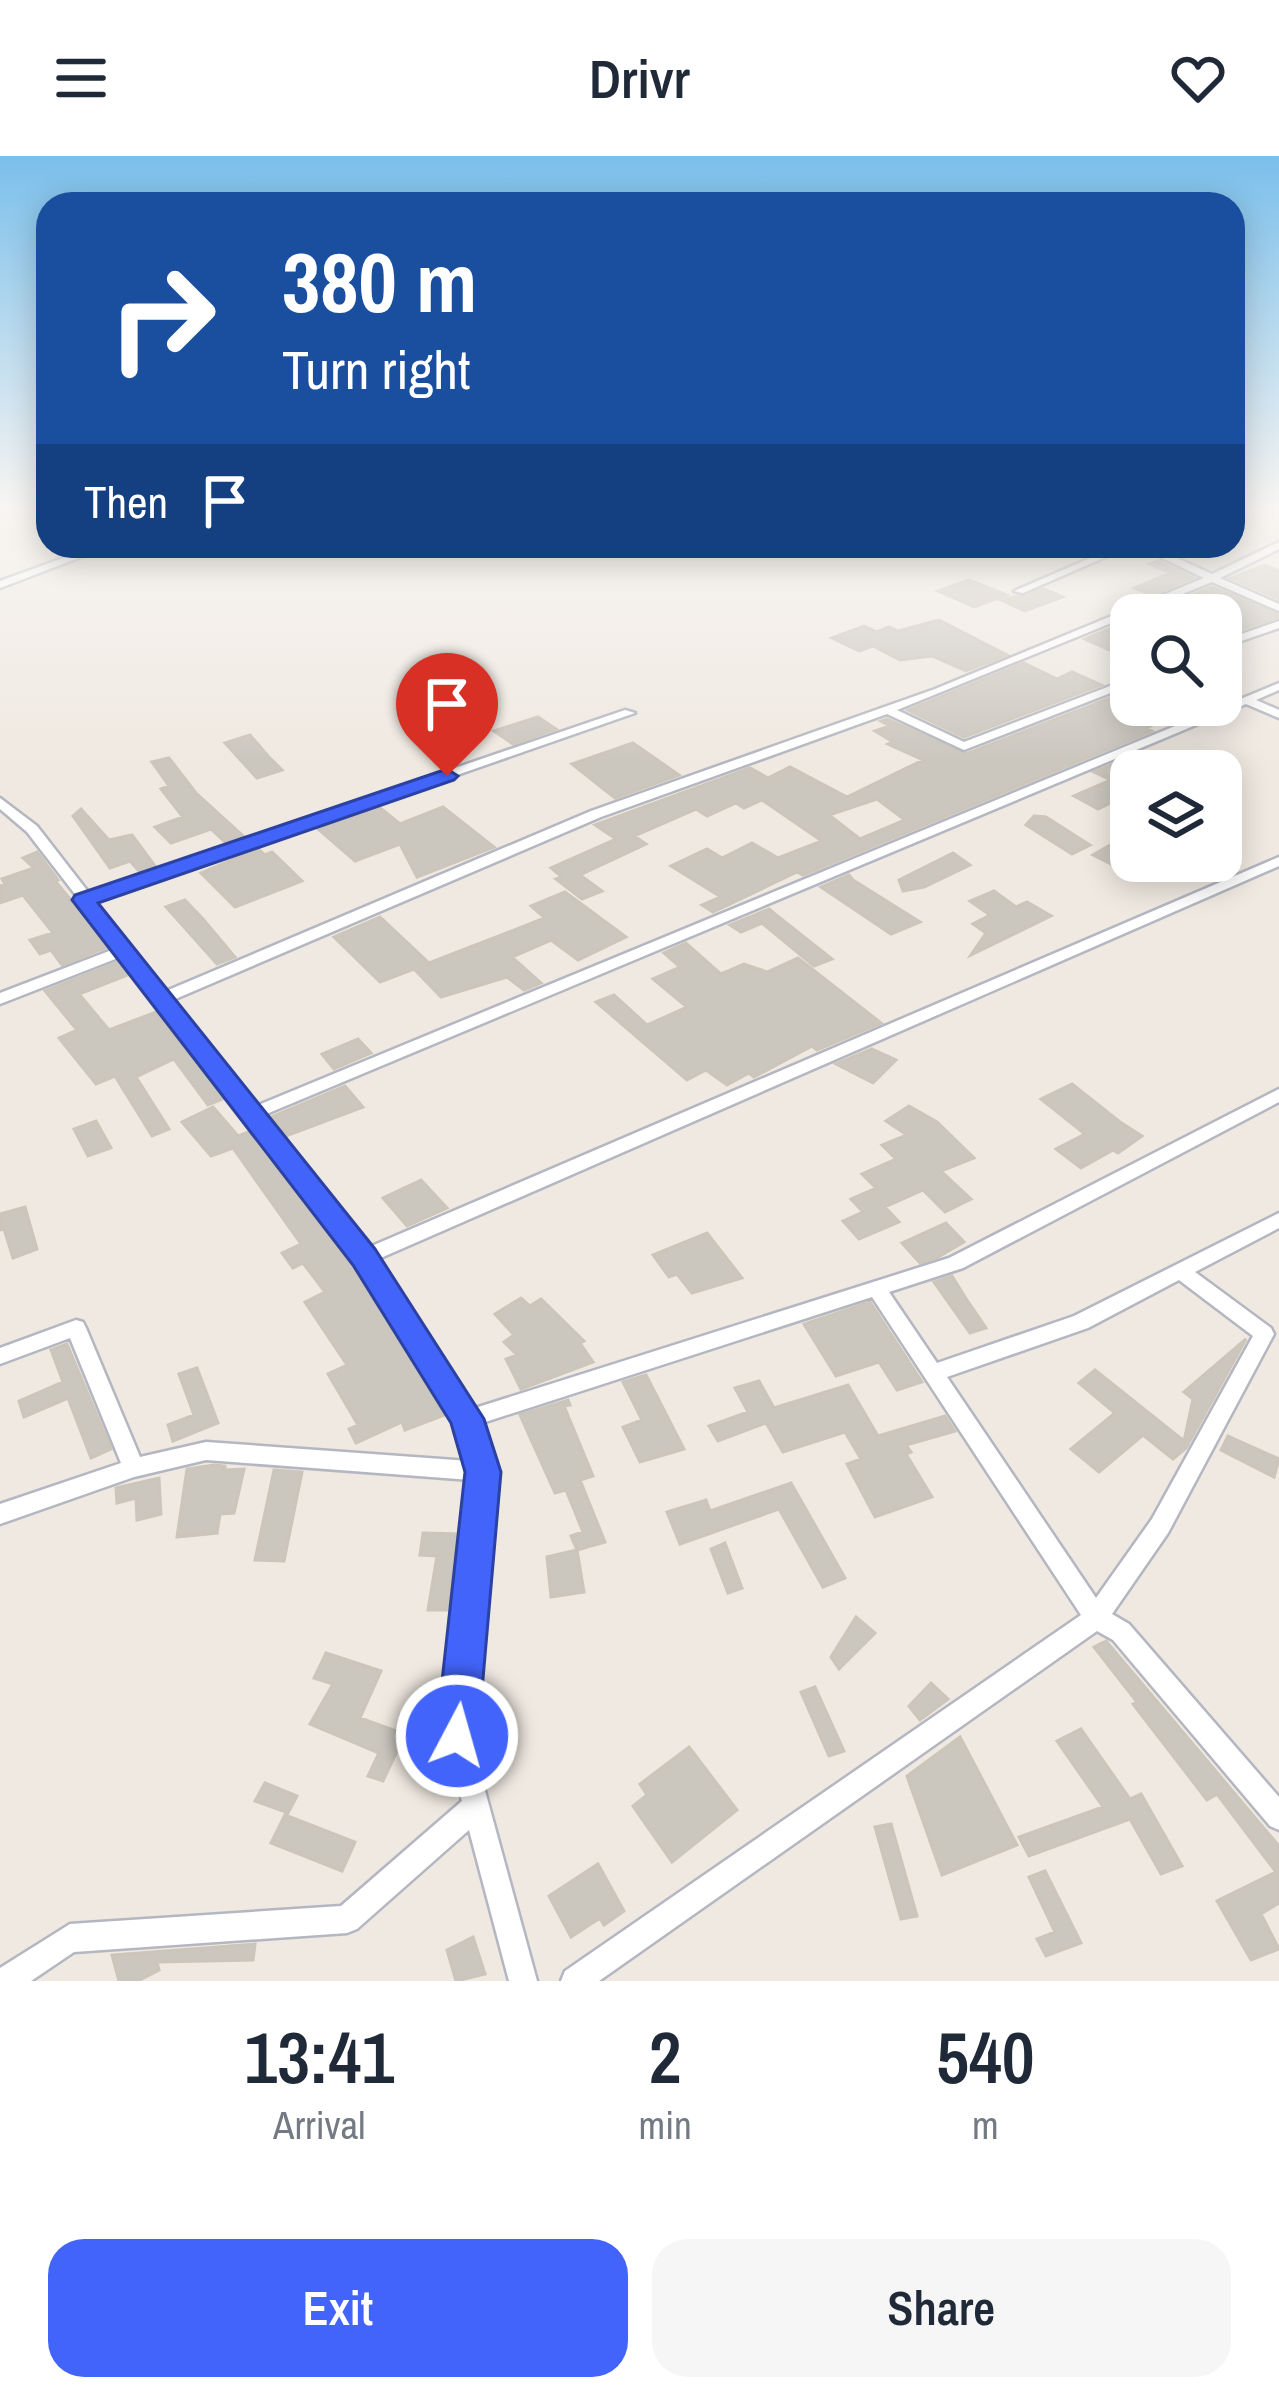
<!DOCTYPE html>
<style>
:root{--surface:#fff;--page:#f6f6f7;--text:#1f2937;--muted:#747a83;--accent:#4264fb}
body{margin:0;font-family:"Archivo Narrow",sans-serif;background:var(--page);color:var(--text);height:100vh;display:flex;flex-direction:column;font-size:45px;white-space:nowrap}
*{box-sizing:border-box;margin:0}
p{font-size:39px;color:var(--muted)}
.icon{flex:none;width:66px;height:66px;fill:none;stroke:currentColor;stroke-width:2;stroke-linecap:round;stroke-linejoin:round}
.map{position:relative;height:1825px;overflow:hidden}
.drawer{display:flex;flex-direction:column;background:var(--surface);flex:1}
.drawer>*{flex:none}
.top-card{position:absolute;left:36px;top:36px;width:1209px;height:366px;border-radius:36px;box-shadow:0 6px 30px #0003;background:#1a4fa0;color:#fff;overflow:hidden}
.tools{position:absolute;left:1110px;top:438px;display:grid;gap:24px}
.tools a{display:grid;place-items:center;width:132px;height:132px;border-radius:24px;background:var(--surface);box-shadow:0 6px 30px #0003;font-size:60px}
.pin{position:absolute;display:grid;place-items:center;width:102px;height:102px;color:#fff;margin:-123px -51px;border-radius:50% 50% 50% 0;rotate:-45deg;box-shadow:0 0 12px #0007}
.pin .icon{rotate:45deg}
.me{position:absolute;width:132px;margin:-66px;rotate:6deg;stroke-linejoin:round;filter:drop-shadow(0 0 9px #0008)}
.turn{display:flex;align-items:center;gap:42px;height:252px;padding:0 48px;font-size:54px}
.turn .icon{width:156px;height:156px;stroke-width:2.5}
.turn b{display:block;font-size:84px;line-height:102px}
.then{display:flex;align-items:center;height:114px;padding:0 48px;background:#0003;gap:24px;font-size:45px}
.eta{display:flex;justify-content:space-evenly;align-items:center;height:204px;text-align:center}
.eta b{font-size:72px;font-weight:600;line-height:84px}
.primary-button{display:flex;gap:24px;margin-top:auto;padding:24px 48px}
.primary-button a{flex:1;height:138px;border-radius:36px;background:var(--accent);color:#fff;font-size:48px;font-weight:600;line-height:138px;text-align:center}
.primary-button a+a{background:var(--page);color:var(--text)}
header{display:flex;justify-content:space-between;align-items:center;height:156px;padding:0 48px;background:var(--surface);font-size:54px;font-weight:600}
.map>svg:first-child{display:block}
.building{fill:#cbc7bf;stroke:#cbc5ba;stroke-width:3;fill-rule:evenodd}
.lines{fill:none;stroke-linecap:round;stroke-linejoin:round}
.street-casing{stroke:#b4b7c1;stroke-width:5}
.street{fill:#fff;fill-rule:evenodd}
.route{fill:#4264fb;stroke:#2b41a3;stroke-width:3}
</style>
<header><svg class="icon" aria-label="menu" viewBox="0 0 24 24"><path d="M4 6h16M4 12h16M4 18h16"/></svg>Drivr<svg class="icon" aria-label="heart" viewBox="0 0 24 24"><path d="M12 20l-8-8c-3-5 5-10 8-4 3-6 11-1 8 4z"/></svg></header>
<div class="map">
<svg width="1279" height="1825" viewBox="0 0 1279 1825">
<rect width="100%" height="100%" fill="#efe9e1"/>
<path class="building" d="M1158 405 1193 422 1152 439 1134 432 1171 417 1149 408Z
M1265 409 1279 415V443L1231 422Z
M969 424 1007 439 974 451 938 435Z
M1212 431 1279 459V461L1221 480V452L1204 459 1173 447Z
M1044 433 1063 441 1025 455 1001 444Z
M939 464 1007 499 966 515 932 500 900 504 873 490 859 495 832 482 864 470 877 476 889 471 898 475Z
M1124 467 1131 470V486L1119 492 1112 495 1085 483Z
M1024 507 1057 523 1072 516 1101 529 964 581 908 554Z
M1131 534V549H1189L1147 572 1152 575 803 719 797 716 713 756 702 749 721 741 671 710 707 693 722 702 752 687 778 702 822 685 762 644 744 652 736 647 707 660 696 653 634 680 646 688 580 719 602 735 582 743 556 723 562 721 551 712 616 683 595 669 750 612 768 622 790 611 847 641 923 604 888 588 893 586 875 575 890 570 881 565 887 563 966 598ZM877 643 905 664 860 683 829 659Z
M538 561 556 573 513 588 494 575Z
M250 579 268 600 282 614 257 622 225 587Z
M633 587 679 619 615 642 572 608Z
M169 602 196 637 243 680 225 686 211 673 171 687 155 671 183 661 161 633 169 630 152 606Z
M1116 607 1131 614V637L1098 653 1074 640 1111 624 1094 616Z
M379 651 400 668 443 651 494 691 417 721 400 688 355 705 317 672Z
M81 653 109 684 132 679 155 710 139 715 130 705 110 712 73 660Z
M1034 660 1046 661 1090 689 1072 698 1026 669Z
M1131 677V709L1123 714 1093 699Z
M258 693 265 699 272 696 302 725 235 751 201 717Z
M37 696 58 724 55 725 110 790 62 809 51 794 40 798 30 784 53 777 23 739 0 747V730L5 728 2 723 34 712 23 702Z
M953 697 970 709 924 731 903 735 899 724Z
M849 719 853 724 920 766 891 778 821 731Z
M994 735 1016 751 1027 746 1051 760 971 799 986 777 973 768 990 759 970 745Z
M565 736 626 781 578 804 551 784 512 801 541 827 524 834 507 821 441 841 414 813 380 826 334 781 380 761 429 807 545 762 531 750Z
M185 744 203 763 235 801 217 808 166 751Z
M769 753 775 758 832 803 814 810 762 767 741 776 730 769Z
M686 787 721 818 744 808 767 816 798 802 881 867 817 894 812 890 754 921 749 917 727 929 706 914 687 924 596 846 614 839 647 869 687 851 653 823 680 811 664 797Z
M121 805 130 818 79 838 109 874 156 856 225 942 208 949 174 903 136 921 169 973 152 980 115 920 96 928 59 882 77 874 45 835Z
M358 883 371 897 334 913 322 898Z
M872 893 896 904 873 927 836 908Z
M1072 928 1120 966 1142 980 1118 997 1113 994 1081 1012 1056 993 1085 978 1041 943Z
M345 930 363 951 286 980 271 961Z
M909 950 937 966 974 1002 941 1015 971 1043 945 1056 923 1034 885 1051 899 1066 859 1083 843 1065 863 1056 851 1043 876 1032 862 1018 896 1003 882 989 907 979 886 965Z
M213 951 238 980 251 975 275 1006 360 1119 447 1258 405 1274 402 1266 356 1287 349 1273 358 1269 328 1218 347 1209 305 1146 325 1136 303 1107 293 1112 282 1097 301 1088 233 992 211 1000 182 966Z
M96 965 111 992 88 1000 74 973Z
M421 1024 447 1052 407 1070 383 1042Z
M25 1051 37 1093 13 1102 4 1073 0 1074V1058Z
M946 1067 964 1086 938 1101 920 1107 902 1087Z
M707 1077 742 1122 692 1137 677 1118 669 1121 653 1099Z
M952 1120 965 1141 986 1172 970 1177 934 1126Z
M521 1142 530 1150 541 1143 584 1185 580 1187 593 1206 521 1233 506 1203 517 1199 504 1186 514 1179 495 1158Z
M870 1146 922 1226 897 1234 879 1206 836 1220 804 1168Z
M1246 1183 1186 1292 1173 1303 1143 1279 1099 1316 1071 1293 1115 1257 1079 1227 1095 1214 1184 1285 1193 1243 1184 1236Z
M67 1188 111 1293 91 1302 68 1242 24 1261 19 1245 63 1226 51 1194Z
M197 1212 218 1267 173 1285 168 1269 194 1259 179 1218Z
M646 1219 684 1293 640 1306 623 1271 642 1264 623 1226Z
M759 1225 774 1252 848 1229 878 1280 945 1260 955 1275 906 1289 911 1296 906 1298 932 1341 875 1361 847 1308 861 1303 845 1276 783 1296 766 1267 718 1285 709 1270 748 1256 735 1232Z
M568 1244 570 1249 564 1250 593 1320 580 1324 605 1386 577 1394 584 1436 551 1441 547 1401 577 1394 571 1380 583 1376 566 1334 555 1337 520 1259Z
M1228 1280 1279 1303 1274 1321 1221 1294Z
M214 1309 225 1310V1314L244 1313 234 1357 220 1358 217 1377 177 1381 187 1313Z
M274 1314 302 1316 284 1405 255 1404Z
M159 1322 161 1358 137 1364 136 1342 117 1347 116 1332Z
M791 1327 845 1422 823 1431 779 1353 680 1388 667 1356 706 1344 710 1355Z
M423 1377 458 1378 447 1454H428L437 1400 420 1399Z
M725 1387 742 1432 728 1437 711 1393Z
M856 1461 875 1477 839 1513 831 1501Z
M1106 1485 1279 1690V1747L1261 1758 1279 1793 1251 1804 1217 1745 1276 1716 1217 1638 1207 1644 1133 1548 1137 1546 1094 1491Z
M326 1497 381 1515 360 1562 405 1578 383 1625 368 1620 379 1597 310 1568 333 1528 314 1522Z
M931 1527 948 1543 920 1564 909 1550Z
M815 1531 844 1595 829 1600 801 1536Z
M1081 1573 1130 1643 1141 1638 1182 1710 1161 1718 1130 1663 1029 1700 1019 1681 1103 1651 1057 1585Z
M960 1581 1017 1689 942 1719 907 1620Z
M689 1591 737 1654 672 1706 633 1650 647 1639 640 1628Z
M265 1627 297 1640 288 1657 255 1645Z
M285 1659 355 1686 342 1715 271 1687Z
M891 1668 917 1760 901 1763 875 1671Z
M598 1708 624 1755 604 1769 600 1762 571 1781 549 1740Z
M1045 1715 1081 1787 1046 1800 1037 1783 1055 1776 1029 1721Z
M473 1781 485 1818 456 1825 447 1794Z
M255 1788 253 1804 157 1806 159 1814 138 1825H119L112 1799Z"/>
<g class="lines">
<defs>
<path id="street" d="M1279 386V393L1220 422 1279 448V455L1212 426 897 554 964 586 1131 522V529L964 594 887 558 601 661 173 844 256 950 1279 527V534L1256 544 1279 554V562L1246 548 264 959 367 1092 1279 701V710L376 1104 472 1253 949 1102 1279 933V946L963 1112 889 1136 937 1207 1074 1160 1279 1057V1072L1195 1116 1271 1172 1274 1178 1168 1377 1112 1458 1129 1468 1279 1641V1674L1270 1670 1113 1484 1097 1475 599 1825H561L565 1815 1081 1459 872 1141 479 1268 494 1315 470 1580 537 1825H509L469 1674 357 1773 347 1777 74 1796 31 1825H0V1812L70 1768 341 1750 462 1645 444 1580 471 1324 206 1304 134 1321 0 1368V1348L121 1307 70 1182 0 1208V1192L76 1164 83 1166 86 1172 140 1301 206 1286 469 1305 457 1266 357 1106 249 965 243 963 240 959 242 956 155 846 123 800 0 848V837L117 792 83 748 79 747 78 742 27 676 0 653V642L37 670 89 737 625 554 635 557 95 745 166 835 591 655 935 533 1204 422 1137 390H1150L1212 418ZM1179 1124 1253 1180 1152 1363 1096 1442 947 1221 1088 1172Z
M96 390H110L0 432V425Z
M1118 390H1131L1023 437 1014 435Z
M1279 465V472L1221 492V485Z"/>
</defs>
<use href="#street" class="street-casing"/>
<use href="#street" class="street"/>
</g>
<linearGradient id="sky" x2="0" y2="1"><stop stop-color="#7abfeb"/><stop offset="0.58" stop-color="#f8f5f2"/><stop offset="1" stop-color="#f8f5f2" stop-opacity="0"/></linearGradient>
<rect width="1279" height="606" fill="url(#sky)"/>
<path class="route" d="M447 613 458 620 454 624 98 747 375 1093 484 1263 501 1316 478 1580 472 1594 457 1600 442 1594 436 1580 465 1316 451 1267 353 1109 72 744 75 739Z"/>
</svg>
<div class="tools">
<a><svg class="icon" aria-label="search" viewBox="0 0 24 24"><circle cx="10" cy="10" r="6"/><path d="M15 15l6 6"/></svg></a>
<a><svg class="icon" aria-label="layers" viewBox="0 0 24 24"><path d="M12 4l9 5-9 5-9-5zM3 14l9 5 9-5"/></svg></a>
</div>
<div class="pin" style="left:447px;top:620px;background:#d93025"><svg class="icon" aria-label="arrive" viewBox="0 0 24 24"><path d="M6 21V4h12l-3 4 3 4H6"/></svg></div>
<svg class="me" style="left:457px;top:1580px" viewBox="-20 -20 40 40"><circle r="17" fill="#4264fb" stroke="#fff" stroke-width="3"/><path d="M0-11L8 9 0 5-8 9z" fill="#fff"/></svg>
<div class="top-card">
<div class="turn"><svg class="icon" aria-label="right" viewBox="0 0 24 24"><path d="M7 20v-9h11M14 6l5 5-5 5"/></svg><div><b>380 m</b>Turn right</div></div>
<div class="then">Then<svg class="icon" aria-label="arrive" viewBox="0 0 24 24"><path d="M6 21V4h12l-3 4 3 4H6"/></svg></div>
</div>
</div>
<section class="drawer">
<div class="eta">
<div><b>13:41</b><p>Arrival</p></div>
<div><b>2</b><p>min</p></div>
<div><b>540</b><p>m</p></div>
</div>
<div class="primary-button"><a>Exit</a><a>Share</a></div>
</section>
